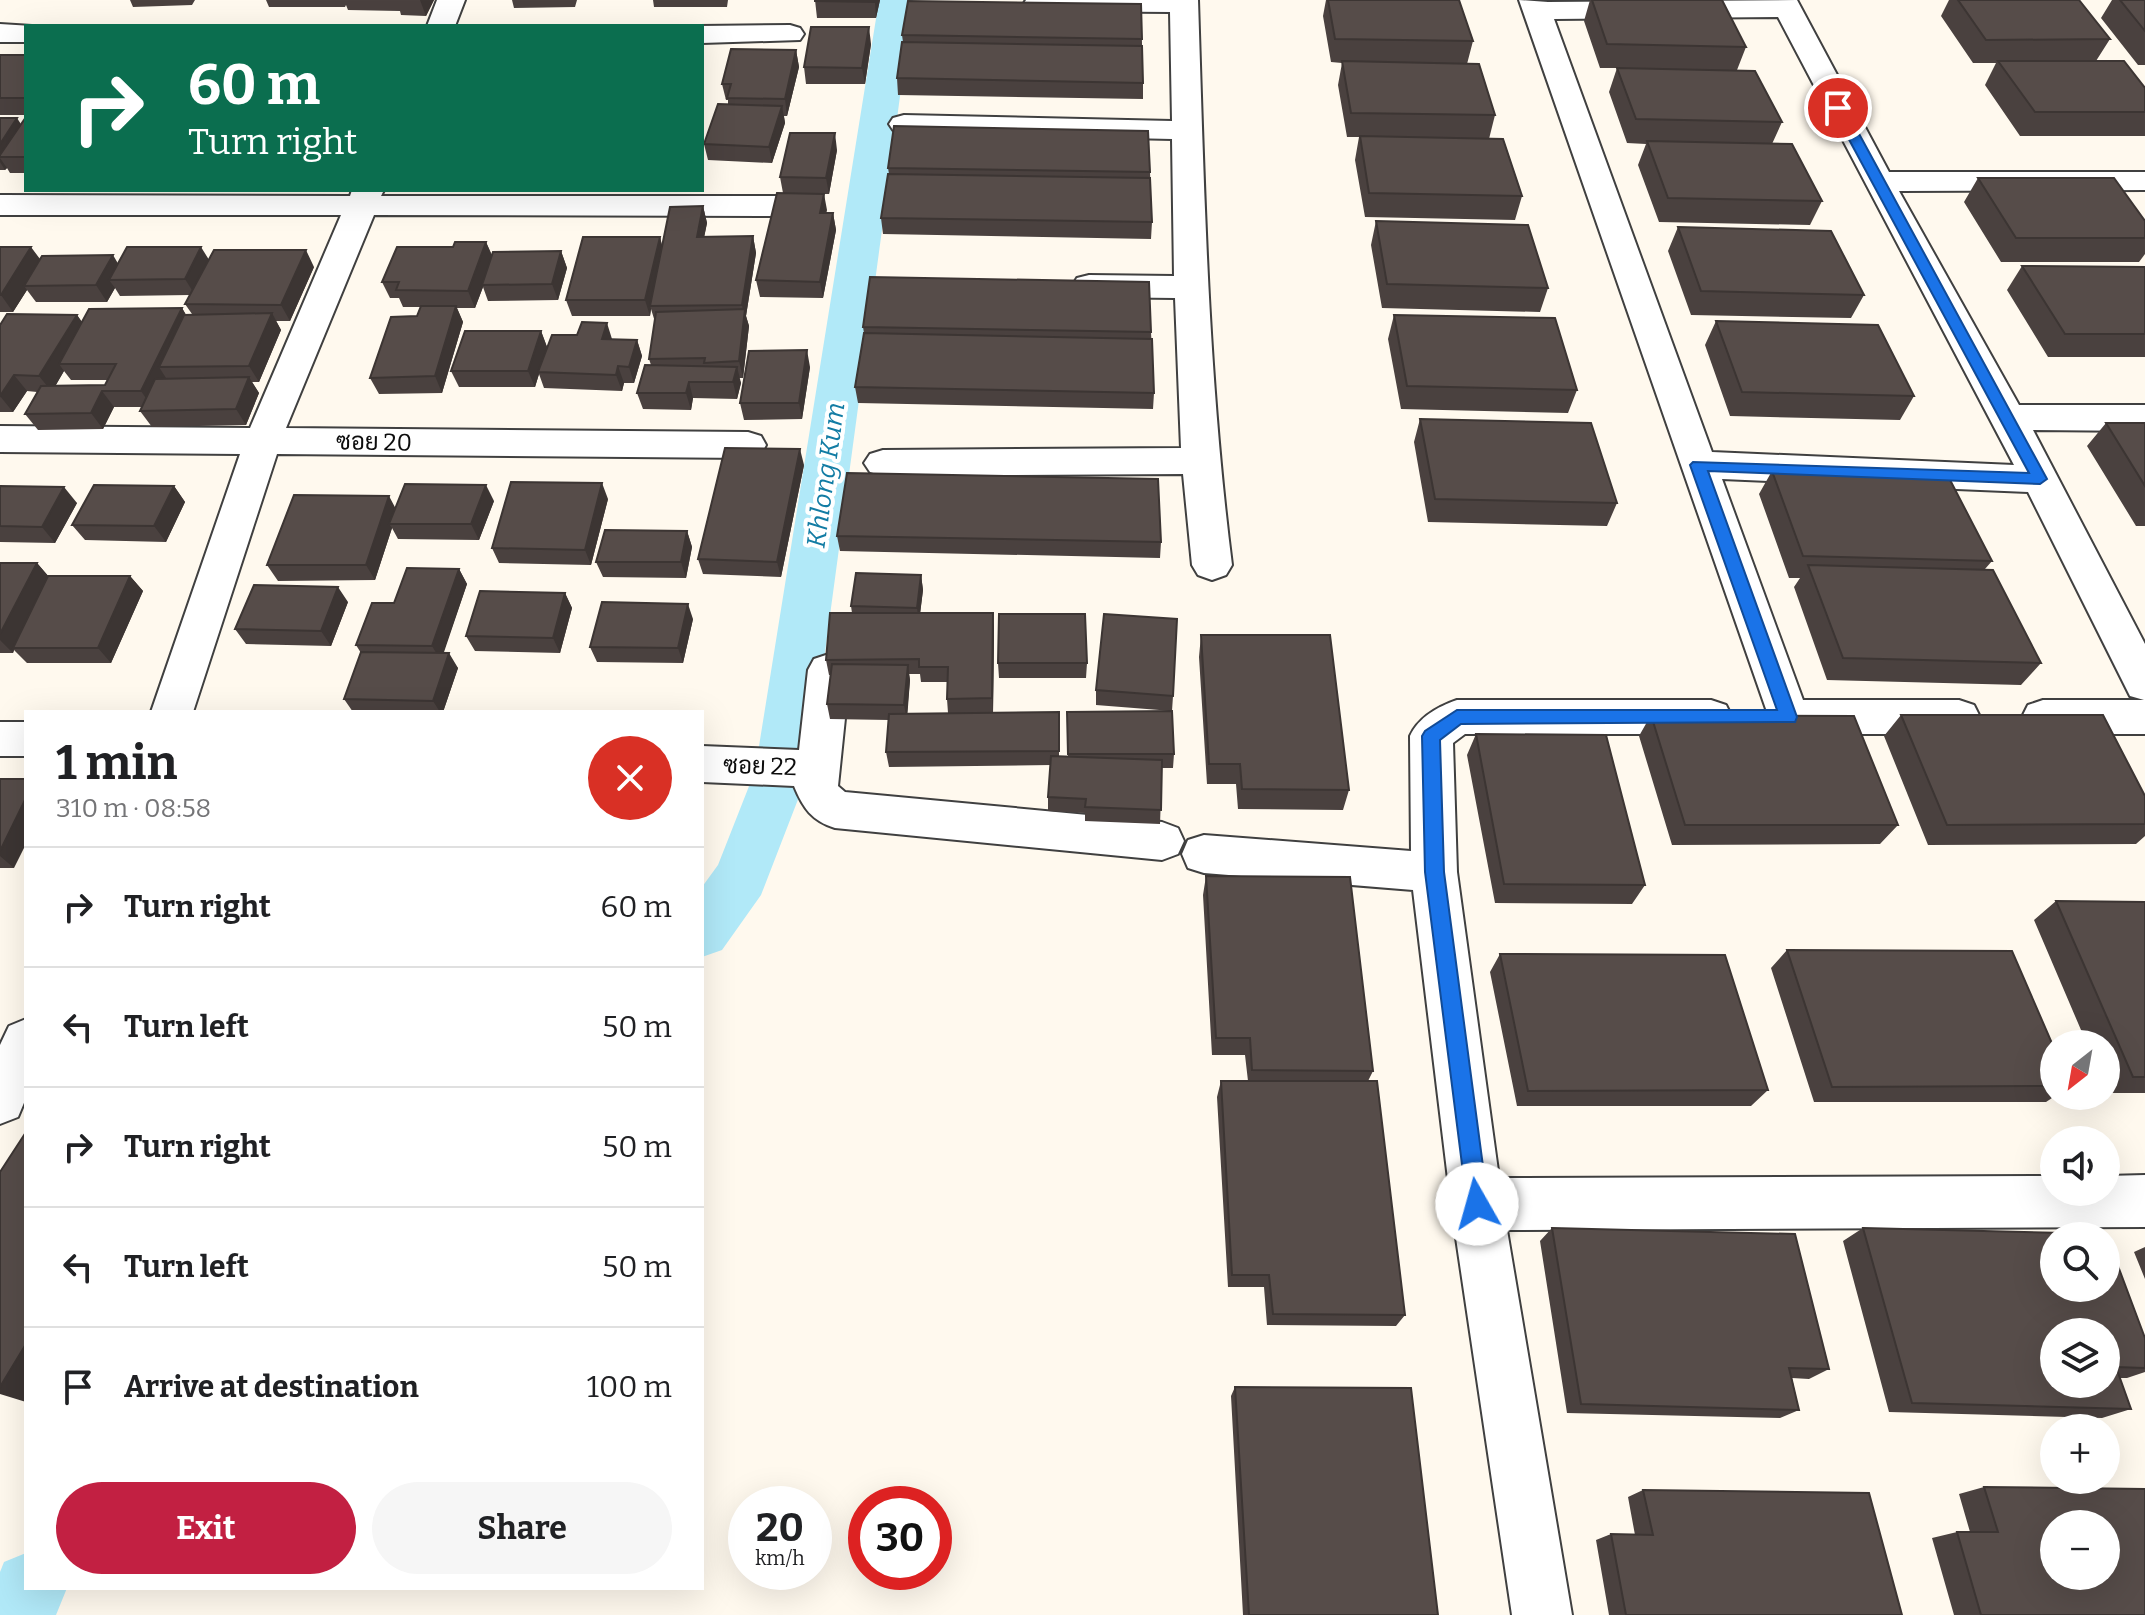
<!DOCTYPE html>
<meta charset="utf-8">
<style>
:root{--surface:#fff;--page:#f6f6f6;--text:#202124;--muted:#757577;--line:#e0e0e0;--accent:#c22042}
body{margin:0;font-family:Bitter,Sarabun,serif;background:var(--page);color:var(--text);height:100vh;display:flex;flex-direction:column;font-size:30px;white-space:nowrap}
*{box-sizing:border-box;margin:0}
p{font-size:26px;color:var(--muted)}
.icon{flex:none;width:44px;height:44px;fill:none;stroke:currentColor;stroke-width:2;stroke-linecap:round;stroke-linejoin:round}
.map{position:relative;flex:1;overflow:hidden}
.sheet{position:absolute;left:24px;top:710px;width:680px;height:880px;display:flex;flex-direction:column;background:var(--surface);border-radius:0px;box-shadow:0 8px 32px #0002}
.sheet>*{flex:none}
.hud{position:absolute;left:24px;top:24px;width:680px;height:168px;border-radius:0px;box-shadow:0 8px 32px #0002;background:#0b6e4f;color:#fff;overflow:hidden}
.needle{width:52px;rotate:211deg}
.controls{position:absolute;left:2040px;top:1030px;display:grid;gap:16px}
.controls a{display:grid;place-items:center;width:80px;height:80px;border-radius:50%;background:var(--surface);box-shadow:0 8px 32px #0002;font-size:40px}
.speed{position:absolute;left:728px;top:1486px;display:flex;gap:16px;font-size:40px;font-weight:700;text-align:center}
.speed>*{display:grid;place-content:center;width:104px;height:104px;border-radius:50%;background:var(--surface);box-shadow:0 8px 32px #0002;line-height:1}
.speed small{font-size:20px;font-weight:400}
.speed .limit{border:12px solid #d22;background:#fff;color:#111}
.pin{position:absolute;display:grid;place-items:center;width:68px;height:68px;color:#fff;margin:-34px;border:4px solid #fff;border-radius:50%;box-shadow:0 2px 8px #0007}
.me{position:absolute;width:88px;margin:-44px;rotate:353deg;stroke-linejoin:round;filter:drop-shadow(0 0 6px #0008)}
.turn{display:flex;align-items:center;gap:28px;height:168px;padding:0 32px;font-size:36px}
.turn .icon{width:104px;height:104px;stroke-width:2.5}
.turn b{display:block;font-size:56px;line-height:68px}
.round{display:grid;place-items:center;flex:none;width:84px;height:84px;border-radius:42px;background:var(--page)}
.summary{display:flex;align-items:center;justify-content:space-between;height:136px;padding:0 32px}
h1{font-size:48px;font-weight:700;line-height:60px}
.button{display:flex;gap:16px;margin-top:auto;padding:16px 32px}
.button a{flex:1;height:92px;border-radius:48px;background:var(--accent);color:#fff;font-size:32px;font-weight:700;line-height:92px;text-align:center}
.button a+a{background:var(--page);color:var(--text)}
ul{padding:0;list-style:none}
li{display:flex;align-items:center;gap:24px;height:120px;padding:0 32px;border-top:2px solid var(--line)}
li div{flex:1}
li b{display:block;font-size:30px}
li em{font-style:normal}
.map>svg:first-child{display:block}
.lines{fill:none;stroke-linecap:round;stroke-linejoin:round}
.canal{fill:#b1e9f8;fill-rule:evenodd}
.minor-casing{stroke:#404040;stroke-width:4}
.minor{fill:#fff;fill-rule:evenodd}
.wall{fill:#4a413f;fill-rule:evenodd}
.shaded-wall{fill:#3c3533}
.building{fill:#564c49;stroke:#3c3533;stroke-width:2;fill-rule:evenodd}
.route{fill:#1a73e8;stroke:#114b97;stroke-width:2}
.labels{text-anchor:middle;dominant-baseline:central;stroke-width:8;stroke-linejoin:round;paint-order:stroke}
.street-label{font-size:24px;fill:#0d0d0d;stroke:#fff}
.water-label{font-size:26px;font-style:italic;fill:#127ca4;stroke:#fff}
</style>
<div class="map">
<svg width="2145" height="1615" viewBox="0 0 2145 1615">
<rect width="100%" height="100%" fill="#fff9ee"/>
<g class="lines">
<path class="canal" d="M879 0H913L809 771 761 895 722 950 702 957V887L718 865 755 771Z
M26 1553V1588H67L56 1615H0V1572L4 1562Z"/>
<defs>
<path id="minor" d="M437 0H465L455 26H427Z
M1026 0H1198C1204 189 1208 377 1232 565L1226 575 1212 580 1198 575 1192 565 1183 474 883 476 870 472 864 463 870 454 883 450 1181 448 1175 298 1089 297 1077 294 1072 286 1077 278 1089 275 1174 276 1172 139 904 133 893 130 889 124 893 118 904 115 1172 121 1170 12 1038 11 1028 9 1024 3Z
M1519 0 1548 2 1797 0 1889 172H2145V190L1899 191 2019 405H2145V431L2033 430 2145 644V734H2043L2028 729 2022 717 2028 705 2043 700H2144L2130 696 2028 492 1722 479 1803 700H1959L1974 705 1980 717 1974 729 1959 734H1788L1773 729ZM1778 17 2014 465 1712 452 1554 19Z
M0 24 32 26H26V42H0Z
M790 25 800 28 804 34 800 40 702 43 700 26Z
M352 190H384L381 196H783L794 199 799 206 794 213 783 216 374 215 286 428 748 432 761 436 766 445 761 454 748 458 277 454 193 712H151L240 454 0 452V426L250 428 341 215H0V195L350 196Z
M829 654 844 659 850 670 838 786 845 792 1162 822 1178 828 1184 841 1178 854 1162 860 835 828C812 821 803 808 794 786L702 782V746L799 750 808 670 814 659Z
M1457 700H1711L1726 705 1732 717 1726 729 1711 734H1465L1453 743 1457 872 1499 1178 2054 1176V1192H2106V1176L2145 1175V1227L1507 1230 1572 1615H1512L1451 1204 1413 890 1204 873 1188 868 1182 854 1188 840 1204 835 1411 851 1410 736C1419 717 1437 707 1457 700Z
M0 722H26V756H0Z
M26 1019V1098L18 1117 0 1124V1045L9 1026Z"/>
</defs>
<use href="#minor" class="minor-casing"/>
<use href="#minor" class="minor"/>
</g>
<path class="wall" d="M130 0H195L192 5 133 7Z
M266 0H434L426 16 401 15 400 11 348 10 346 5 345 7H269Z
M512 0H577L575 7 514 8Z
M653 0H728L727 7H654Z
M815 0H880L876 18H817Z
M1326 0H1459L1473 41 1467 64 1495 115 1489 139 1522 196 1515 220 1365 217 1355 160 1359 137H1347L1338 85 1342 63 1331 62 1323 16Z
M1590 0H1722L1746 47 1737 70 1782 122 1772 144 1822 201 1810 225 1659 222 1638 165 1646 144 1627 143 1609 92 1617 68H1600L1584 21Z
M1949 0H2079L2110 39 2096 61 2145 88V136H2020L1985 85 1996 63H1973L1941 16Z
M2112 0H2145V65H2138L2101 18Z
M1141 4 1143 83V99L898 95 897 78 903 42 902 35Z
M871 44 865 84H806L804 67Z
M796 50 799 67 787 116H784L785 123 772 163 708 160 704 144 728 104V100H726L722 84Z
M0 55H26V115H0Z
M26 117V173H10L7 168 5 170H0V118L21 125Z
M837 150 829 194H824L826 213H833L836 230 823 298 760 297 756 280 783 193 780 177Z
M888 168 1150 172 1152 222 1151 239 883 234 881 218 889 174Z
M1978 178 2145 221V254L2139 262H2001L1964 202Z
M703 206 707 223 704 237 753 236 756 253 746 316 749 326 743 378H739L741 383 737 399 693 398 691 410 643 409 637 393 651 365 649 359 655 322 651 309 650 316H572L566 300 660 237 662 247Z
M1376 221 1548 288 1540 312 1382 308 1371 245Z
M1678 227 1864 295 1851 318 1691 315 1668 251Z
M486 242 492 255 561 251 567 268 558 300 488 301 483 287 475 308H457L463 322 442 393 379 394 370 378 417 316 421 307H403L399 298H390L382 282 453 247Z
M0 247 40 259 118 264 209 260 314 267 290 321H276L281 330 259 382H252L259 393 246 425 152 427 140 411 142 407H114L103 429 38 430 25 414 37 392 27 391 13 412H0V325L77 315 82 322 182 308 186 315 192 314 185 304 190 295 120 296 115 288 107 302H36L27 290 13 312H0ZM64 371 71 380H107L105 385 55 386Z
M2022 266 2145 267V357H2048L2007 290Z
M1394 315 1577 390 1568 413 1401 409 1388 339Z
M1716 321 1914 396 1900 420 1730 416 1705 345Z
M863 327 1151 332 1154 393 1153 409 858 403 855 387 864 333Z
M541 331 547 347 612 339 637 340 642 356 634 383H624L622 391 544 388 539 374 535 387H459L451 371Z
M810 367 802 419 744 420 740 403Z
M1420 419 1617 503 1607 526 1428 522 1414 442Z
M2106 423H2145V526H2136L2087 446Z
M804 465 781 577 703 574 698 559Z
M1772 471 1992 561 1985 569 2041 663 2021 685 1827 680 1794 587 1800 578H1789L1759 494Z
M0 486 77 503 55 543 0 542Z
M174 486 185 502 166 542 85 540 72 525Z
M608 499 591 565 499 563 492 548Z
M494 501 479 540 398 539 392 528 375 580 278 581 267 565 395 508Z
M687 531 692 547 686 578 603 577 596 562Z
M837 536 1161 542 1160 558 840 551Z
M0 563H37L48 576H130L143 591 111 663H27L14 650 13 653H0Z
M459 569 467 584 443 653 458 668 443 712H353L344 699 361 653 356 645 394 603Z
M921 575 923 590 920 613H993L994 628 993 713 1059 712V756L1068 757 1067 712 1174 754 1173 768H1162L1160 824 1085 821V813L1048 811V797L1051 765 889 767 886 752 889 720 830 719 827 704 831 675H829L826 660 852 613 851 606ZM909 674H920L921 682H947V699L948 713H907L910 680Z
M565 593 572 608 560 653 475 651 466 636Z
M348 602 331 646 246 644 235 629Z
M693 619 683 663 597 662 590 647Z
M1201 635 1349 790 1343 810 1238 809 1236 784H1207L1199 657Z
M998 663H1087L1086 678H999Z
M1096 690 1173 696 1172 711 1096 705Z
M1651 715 1898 825 1880 844 1672 845 1639 736Z
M1901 715 2145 796V836L2136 844 1928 845 1884 736Z
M1476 734 1645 885 1632 904 1495 903 1467 755Z
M0 779 14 868H0Z
M1206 876 1373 1071 1368 1081 1405 1315 1396 1326 1267 1325 1264 1287H1228L1217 1097 1221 1081H1248L1245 1055H1212L1203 895Z
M2056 901 2145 902V1093H2107L2106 1090V1044H2087L2034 920Z
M1787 950 2054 1048V1096H2055L2046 1102H1814L1771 968Z
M1500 954 1768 1090 1751 1106H1517L1490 972Z
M1552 1228 1829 1369 1809 1379 1792 1378 1799 1410 1780 1418 1567 1413 1540 1241Z
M1863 1228 2145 1338V1372L2127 1378H2120L2131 1409 2102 1418 1889 1412 1843 1241Z
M2145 1247V1279L2134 1252Z
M1235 1387 1438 1615H1243L1231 1396Z
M1984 1487 2145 1615H1954L1932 1538 1957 1532H1970L1959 1494Z
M1643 1490 1902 1615H1609L1596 1540 1611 1534 1635 1535 1628 1497Z"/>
<path class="shaded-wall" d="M420 0H434L426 16Z
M875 0H880L876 18 875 2Z
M869 27 871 44 865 84 862 68Z
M796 50 799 67 787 116 785 99Z
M782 106 785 123 772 163 769 147Z
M17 118 26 132 0 157V144Z
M835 133 837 150 829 194 826 178Z
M0 158 7 168 5 170 0 162Z
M824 194 827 210 823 230 820 213Z
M703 206 707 223 701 253 697 237Z
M833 213 836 230 823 298 820 282Z
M753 236 756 253 746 316 749 326 743 378 739 361 744 316 742 305Z
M660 237 664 253 650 306 651 309 650 316 645 300Z
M486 242 493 259 482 285 483 287 475 308 468 291Z
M31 247 43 263 24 286 27 290 13 312 1 295Z
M201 247 211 263 195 295 185 279Z
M306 250 314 267 290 321 281 305Z
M561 251 567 268 558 300 552 284Z
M113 255 123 272 109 280 115 288 107 302 96 285Z
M456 306 463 322 442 393 435 376Z
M182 308 192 325 159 367 166 378 152 407 141 391Z
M272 313 281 330 259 382 249 366Z
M77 315 88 331 59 364 64 371 52 392 39 376Z
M607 323 612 339H602Z
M541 331 547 347 538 372 539 374 535 387 528 371Z
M637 340 642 356 634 383 629 367Z
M807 350 810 367 802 419 799 403Z
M618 366 624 383 622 391 616 375Z
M737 367 741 383 737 399 733 382Z
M14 375 27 391 13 412 0 396Z
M249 377 259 393 246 425 236 409Z
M689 382 693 398 691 410 686 393Z
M102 391 114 407 103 429 91 413Z
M800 449 804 465 781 577 777 562Z
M602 483 608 499 591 565 585 550Z
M486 485 494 501 479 540 471 524Z
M174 486 185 502 166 542 154 526Z
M64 487 77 503 55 543 42 527Z
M389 496 397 511 389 524 392 528 375 580 366 565Z
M687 531 692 547 686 578 681 562Z
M37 563 50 578 13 648 14 650 13 653 0 640V634Z
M459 569 467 584 441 661 432 646Z
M921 575 923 590 919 623 917 608Z
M130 576 143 591 111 663 98 648Z
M338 587 348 602 331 646 321 631Z
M565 593 572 608 560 653 553 638Z
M688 604 693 619 683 663 678 648Z
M993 613 994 628 993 713 992 698Z
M449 653 458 668 443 712H440L433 701Z
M908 665 910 680 907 720 904 705Z
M26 798V844L14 868 0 856V851Z
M26 1344V1402L0 1394V1387Z"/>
<path class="building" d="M815 0H875V2L815 1Z
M1328 0H1459L1473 41 1335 39Z
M1592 0H1722L1746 47 1607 44Z
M1958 0H2079L2110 39 1986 40Z
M2120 0H2145V31Z
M908 1 1141 4 1142 39 902 35Z
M811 27H869L862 68 804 67Z
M902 42 1142 46 1143 83 897 78Z
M731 49 796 50 785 99 727 98 731 84H722Z
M0 55H26V98H0Z
M1342 61 1479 64 1495 115 1351 113Z
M1998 61H2124L2145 88V112H2035Z
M1617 68 1755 71 1782 122 1636 119Z
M718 104 782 106 769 147 704 144Z
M26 117V157H0V155Z
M0 118H17L0 144Z
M894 126 1148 131 1150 172 888 168Z
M790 133H835L826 178 780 177Z
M1360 136 1503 139 1522 196 1369 193Z
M1647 141 1792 144 1822 201 1668 198Z
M888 174 1150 178 1152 222 881 218Z
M1978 178H2114L2145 221V238H2016Z
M777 193 824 194 820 213H833L820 282 756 280Z
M703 206 697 237 753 236 742 305 650 306 670 207Z
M1376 221 1528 225 1548 288 1387 284Z
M1678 227 1831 231 1864 295 1701 291Z
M583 237H660L645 300H566Z
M455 242H486L468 291 396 290 399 282H382L397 247H453Z
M0 247H31L1 295H0Z
M127 247H201L185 279 109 280Z
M214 250H306L281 305 185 304Z
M561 251 552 284 482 285 493 252Z
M113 255 96 285 24 286 42 256Z
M2022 266 2145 267V334H2065Z
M870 277 1149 282 1151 332 863 327Z
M421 306H456L435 376 370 378 391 317 417 316Z
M182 308 141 391H102L91 413 25 414 41 386 105 385 116 364H59L89 309Z
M745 309 739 361 704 363 705 358 649 359 656 312Z
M272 313 249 366 159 367 184 315Z
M7 314 77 315 39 376 14 375 0 396V325Z
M1394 315 1555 318 1577 390 1407 386Z
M1716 321 1878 325 1914 396 1742 392Z
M582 322 607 323 602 339 637 340 629 367 618 366 616 375 538 372 552 335H577Z
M465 331H541L528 371H451Z
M864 333 1152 339 1154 393 855 387Z
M807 350 799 403H740L749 351Z
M645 365 737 367 733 382H689L686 393H637Z
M249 377 236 409 140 411 155 379Z
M1420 419 1591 423 1617 503 1435 499Z
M2106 423H2145V486Z
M725 448 800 449 777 562 698 559Z
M1772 471 1948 476 1992 561 1803 556Z
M847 473 1158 479 1161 542 837 536Z
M511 482 602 483 585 550 492 548Z
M405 484 486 485 471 524H389Z
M94 485 174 486 154 526 72 525Z
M0 486 64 487 42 527 0 526Z
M294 495 389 496 366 565H267Z
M605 530 687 531 681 562H596Z
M0 563H37L0 634Z
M1808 565 1993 570 2041 663 1843 658Z
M407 568 459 569 432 646 356 645 372 603H394Z
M856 573 921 575 917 608 851 606Z
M48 576H130L98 648H13Z
M254 585 338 587 321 631 235 629Z
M480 591 565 593 553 638 466 636Z
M602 602 688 604 678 648 590 647Z
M830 613H993L992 698 947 699 948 667H919V659L826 660Z
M999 614H1085L1087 663H998Z
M1104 614 1177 619 1173 696 1096 690Z
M1201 635H1330L1349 790 1242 789 1240 764H1209Z
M361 652 449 653 433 701 344 699Z
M832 664 908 665 904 705 827 704Z
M1172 711 1174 754H1068L1067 712Z
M1059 712V751L886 752 889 714Z
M1651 715 1854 716 1898 825H1685Z
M1901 715H2103L2145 796V824L1947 825Z
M1476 734 1606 735 1645 885 1504 884Z
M1051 756 1162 760 1161 810 1085 807 1086 799 1048 797Z
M0 779H26V798L0 851Z
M1206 876 1350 877 1373 1071 1252 1070 1250 1038H1216Z
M2056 901 2145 902V1077H2133Z
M1787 950 2012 951 2054 1048V1086L1832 1087Z
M1500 954 1725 955 1768 1090 1528 1091Z
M1221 1081H1377L1405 1315 1273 1314 1269 1275H1232Z
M26 1132V1344L0 1387V1172Z
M1552 1228 1795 1234 1829 1369 1789 1368 1799 1410 1581 1404Z
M1863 1228 2106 1234 2145 1338V1368L2116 1367 2131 1409 1912 1403ZM2054 1236H2106V1288H2054ZM2054 1332H2106V1384H2054Z
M1235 1387 1411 1388 1438 1615H1249Z
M1984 1487 2145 1489V1615H1981L1957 1532H1998ZM2054 1524H2106V1576H2054Z
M1643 1490 1869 1493 1902 1615H1626L1611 1534 1653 1535Z"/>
<path class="route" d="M1838 104 1845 108 2047 479 2040 484 1708 471 1797 717 1795 722 1461 724 1440 740 1444 872 1488 1204 1485 1212 1477 1215 1470 1212 1467 1204 1425 872 1422 736 1425 731 1457 710H1777L1690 465 1693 462 2029 473 1832 108Z"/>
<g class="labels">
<g class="street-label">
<text transform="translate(374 442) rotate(1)">ซอย 20</text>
<text transform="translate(760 766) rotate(2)">ซอย 22</text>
</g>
<g class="water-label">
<text transform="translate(826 475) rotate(-82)">Khlong Kum</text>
</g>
</g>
</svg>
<div class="controls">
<a><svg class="needle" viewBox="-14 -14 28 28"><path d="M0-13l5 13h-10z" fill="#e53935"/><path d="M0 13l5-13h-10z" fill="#757577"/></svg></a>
<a><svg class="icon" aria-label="sound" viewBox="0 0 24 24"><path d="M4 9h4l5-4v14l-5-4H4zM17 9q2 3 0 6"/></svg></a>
<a><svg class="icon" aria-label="search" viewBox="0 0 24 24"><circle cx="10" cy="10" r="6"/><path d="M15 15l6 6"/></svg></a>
<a><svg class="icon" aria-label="layers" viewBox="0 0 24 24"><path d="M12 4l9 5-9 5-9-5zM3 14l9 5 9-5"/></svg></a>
<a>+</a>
<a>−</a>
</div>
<div class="speed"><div>20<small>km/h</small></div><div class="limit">30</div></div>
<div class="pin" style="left:1838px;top:108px;background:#d93025"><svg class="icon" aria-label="arrive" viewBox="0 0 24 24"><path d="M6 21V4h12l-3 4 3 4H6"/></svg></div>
<svg class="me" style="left:1477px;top:1204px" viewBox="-20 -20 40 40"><circle r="19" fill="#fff"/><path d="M0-13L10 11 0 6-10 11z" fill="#1a73e8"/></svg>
<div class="hud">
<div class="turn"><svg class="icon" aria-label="right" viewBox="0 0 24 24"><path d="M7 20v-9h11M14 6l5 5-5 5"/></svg><div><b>60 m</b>Turn right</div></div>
</div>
<section class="sheet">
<div class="summary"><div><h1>1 min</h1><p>310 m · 08:58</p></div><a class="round" style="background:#d93025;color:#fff"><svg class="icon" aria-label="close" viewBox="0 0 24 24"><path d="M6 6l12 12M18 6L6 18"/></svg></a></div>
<ul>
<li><svg class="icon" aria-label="right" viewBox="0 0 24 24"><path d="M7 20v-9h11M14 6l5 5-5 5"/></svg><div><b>Turn right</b></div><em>60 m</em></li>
<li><svg class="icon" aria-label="left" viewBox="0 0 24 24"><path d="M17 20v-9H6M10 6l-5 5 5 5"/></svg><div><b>Turn left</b></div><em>50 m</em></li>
<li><svg class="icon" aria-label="right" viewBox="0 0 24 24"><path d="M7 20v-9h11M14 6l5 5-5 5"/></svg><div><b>Turn right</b></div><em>50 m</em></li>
<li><svg class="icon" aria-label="left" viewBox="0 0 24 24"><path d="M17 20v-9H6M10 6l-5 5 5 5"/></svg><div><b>Turn left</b></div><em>50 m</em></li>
<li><svg class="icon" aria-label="arrive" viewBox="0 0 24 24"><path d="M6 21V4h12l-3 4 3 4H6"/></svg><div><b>Arrive at destination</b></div><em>100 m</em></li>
</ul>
<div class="button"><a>Exit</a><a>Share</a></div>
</section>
</div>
